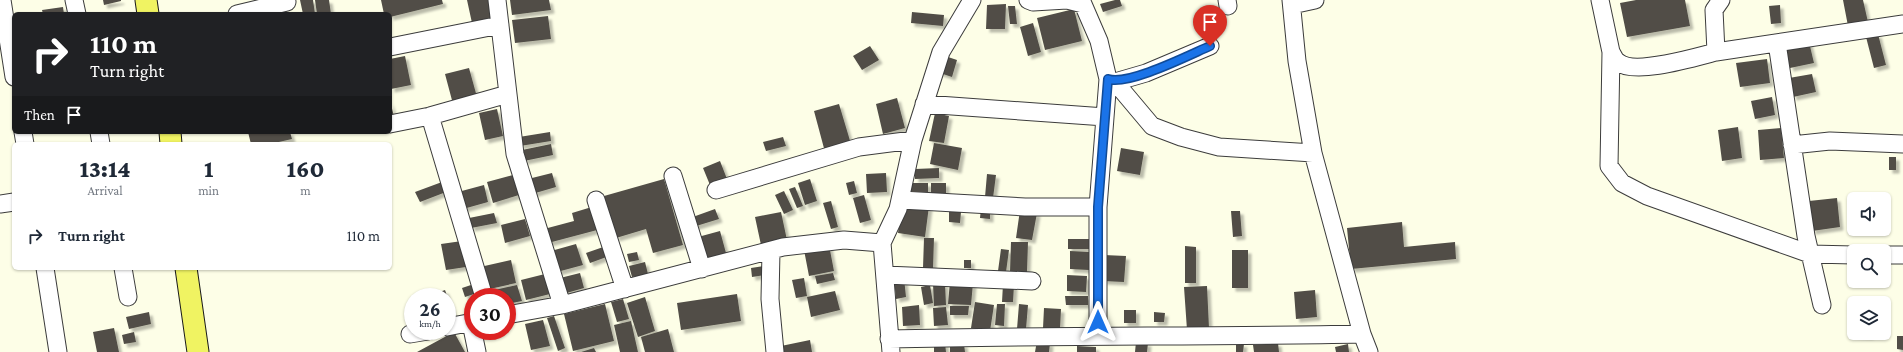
<!DOCTYPE html>
<style>
:root{--surface:#fff;--page:#f6f6f7;--text:#1f2937;--muted:#747a83}
body{margin:0;font-family:"Crimson Pro",serif;background:var(--page);color:var(--text);height:100vh;display:flex;flex-direction:column;font-size:15px;white-space:nowrap}
*{box-sizing:border-box;margin:0}
p{font-size:13px;color:var(--muted)}
.icon{flex:none;width:22px;height:22px;fill:none;stroke:currentColor;stroke-width:2;stroke-linecap:round;stroke-linejoin:round}
.map{position:relative;flex:1;overflow:hidden}
.drawer{position:absolute;left:12px;top:142px;width:380px;height:128px;display:flex;flex-direction:column;background:var(--surface);border-radius:6px;box-shadow:0 1px 3px #0004}
.drawer>*{flex:none}
.guide{position:absolute;left:12px;top:12px;width:380px;height:122px;border-radius:6px;box-shadow:0 1px 3px #0004;background:#202124;color:#fff;overflow:hidden}
.controls{position:absolute;left:1847px;top:192px;display:grid;gap:8px}
.controls a{display:grid;place-items:center;width:44px;height:44px;border-radius:6px;background:var(--surface);box-shadow:0 1px 3px #0004;font-size:20px}
.speed{position:absolute;left:404px;top:288px;display:flex;gap:8px;font-size:20px;font-weight:700;text-align:center}
.speed>*{display:grid;place-content:center;width:52px;height:52px;border-radius:50%;background:var(--surface);box-shadow:0 1px 3px #0004;line-height:1}
.speed small{font-size:10px;font-weight:400}
.speed .limit{border:6px solid #d22;background:#fff;color:#111}
.pin{position:absolute;display:grid;place-items:center;width:34px;height:34px;color:#fff;margin:-41px -17px;border-radius:50% 50% 50% 0;rotate:-45deg;box-shadow:0 0 4px #0007}
.pin .icon{rotate:45deg}
.me{position:absolute;width:44px;margin:-22px;rotate:0deg;stroke-linejoin:round;filter:drop-shadow(0 0 3px #0008)}
.turn{display:flex;align-items:center;gap:14px;height:84px;padding:0 12px;font-size:18px}
.turn .icon{width:52px;height:52px;stroke-width:2.5}
.turn b{display:block;font-size:28px;line-height:34px}
.then{display:flex;align-items:center;height:38px;padding:0 12px;background:#0003;gap:8px;font-size:15px}
.eta{display:flex;justify-content:space-evenly;align-items:center;height:68px;text-align:center}
.eta b{font-size:24px;font-weight:800;line-height:28px}
ul{padding:0;list-style:none}
li{display:flex;align-items:center;gap:12px;height:52px;padding:0 12px}
li div{flex:1}
li b{display:block;font-size:15px}
li em{font-style:normal}
.map>svg:first-child{display:block}
.building{fill:#514e46;filter:url(#shadow)}
.lines{fill:none;stroke-linecap:round;stroke-linejoin:round}
.minor-casing{stroke:#3c3c3c;stroke-width:19}
.major-casing{stroke:#1a1a1a;stroke-width:23}
.minor{stroke:#fff;stroke-width:17}
.major{stroke:#f0f362;stroke-width:21}
.route-casing{stroke:#114b97;stroke-width:10}
.route{stroke:#1a73e8;stroke-width:7}
</style>
<div class="map">
<svg width="1903" height="352" viewBox="0 0 1903 352">
<defs>
<filter id="shadow"><feDropShadow dx="3.5" dy="3.5" stdDeviation="1" flood-color="#0004"/></filter>
</defs>
<rect width="100%" height="100%" fill="#fdfee7"/>
<path class="building" d="M103 0H121V1L104 5Z
M300 0H313L315 14H303Z
M315 0H329L331 14H317Z
M381 0H442L443 4 390 17V14H384Z
M467 0H490L494 18 472 23Z
M510 0H549L551 10 512 15Z
M1115 0H1120L1122 6 1103 12 1100 4Z
M1636 0H1685L1690 26 1627 37 1620 3Z
M1843 0H1863L1868 22 1848 26Z
M1006 4 1005 29H986L987 5Z
M1780 5 1781 23 1771 24 1769 6Z
M1008 6H1015L1017 24H1010Z
M63 7 64 14H43L42 10Z
M1074 9 1082 41 1045 50 1037 18Z
M912 12 944 15 943 26 911 23Z
M548 16 551 39 515 43 512 20Z
M1033 23 1041 52 1028 56 1020 27Z
M1878 34 1886 65 1874 68 1866 37Z
M1809 42 1814 63 1790 68 1785 47Z
M870 46 879 60 862 70 853 56Z
M942 55 957 60 952 77 937 72Z
M405 56 411 85 391 89 390 59Z
M1767 59 1770 83 1740 87 1736 63Z
M469 68 477 97 453 104 445 74Z
M1812 74 1816 92 1793 97 1789 78Z
M1772 97 1775 115 1755 119 1751 101Z
M897 98 905 128 883 134 876 104Z
M390 101 395 120 390 121Z
M839 104 851 144 825 152 814 111Z
M497 109 503 136 485 140 479 113Z
M935 113 949 116 944 143 929 141Z
M1738 127 1742 158 1722 161 1718 130Z
M1781 128 1784 158 1760 160 1758 130Z
M248 132H290L292 139 270 144H251Z
M550 132 551 141 520 146 519 137Z
M783 137 786 146 766 151 763 142Z
M934 143 962 148 958 170 930 164Z
M551 144 553 155 524 161 522 150Z
M1121 148 1144 152 1140 175 1117 171Z
M1889 157H1896V170H1889Z
M720 161 727 179 710 185 703 168Z
M939 168V178L915 179V169Z
M552 173 556 187 532 194 528 179Z
M886 173 887 192 867 193 866 174Z
M987 174 996 175 993 198 985 197Z
M513 175 519 195 493 203 487 182Z
M664 179 683 245 653 253 646 229 616 238 604 196Z
M810 179 817 201 805 205 798 183Z
M854 181 857 193 849 195 846 183Z
M442 182 446 192 420 202 415 192Z
M909 183H928V194H909Z
M931 183H946V195H931Z
M484 185 488 202 463 209 458 192Z
M795 187 803 206 797 208 789 189Z
M784 191 793 210 784 214 775 195Z
M864 195 871 220 860 223 853 198Z
M1837 198 1840 227 1812 231 1809 201Z
M831 201 838 227 831 229 823 203Z
M902 202 929 206 925 237 898 233Z
M595 206 601 229 548 243 544 229 574 221 572 213Z
M981 208 990 209V219L980 218Z
M715 209 719 219 693 227 690 218Z
M1020 210 1037 213 1032 240 1016 238Z
M1231 211H1240L1242 236 1233 237Z
M781 212 787 240 761 245 755 217Z
M949 212H961L960 223 949 222Z
M494 213 497 223 471 228 469 218Z
M525 219 530 236 505 243 501 225Z
M1402 222 1404 247 1455 242 1456 259 1351 269 1347 228Z
M720 231 726 253 704 259 698 237Z
M924 238H934L933 269 923 268Z
M1068 239H1090L1091 249H1068Z
M462 241 466 267 446 270 441 244Z
M1011 242H1028L1027 272H1010Z
M576 244 583 265 557 272 551 251Z
M609 245 612 255 590 263 586 253Z
M829 245 834 271 809 276 804 250Z
M1185 246 1196 247V283H1185Z
M1001 249 1009 250 1006 272 998 271Z
M1232 250H1248V288H1232Z
M1070 251 1090 252 1089 270 1070 269Z
M637 252 639 260 629 262 627 254Z
M1104 255 1126 256 1124 282 1103 281Z
M511 260 516 283 485 290 480 267Z
M964 260H971V268H964Z
M645 262 648 274 632 277 629 266Z
M764 266 765 275 752 277 751 268Z
M580 273 584 288 563 294 560 278Z
M833 273 835 280 817 284 815 276Z
M545 274 550 294 526 300 521 280Z
M1067 275 1087 276 1086 292 1067 291Z
M804 278 807 296 796 298 792 280Z
M904 278 906 297 896 299 894 279Z
M950 281 973 283 971 305 948 304Z
M945 283 946 305 934 306 933 284Z
M474 284 477 293 465 297 462 288Z
M1003 284 1014 285 1013 302H1002Z
M517 285 522 301 507 304V297H491L490 291Z
M930 285 933 303 924 305 921 287Z
M1207 286 1209 328 1187 330 1184 287Z
M445 290 455 318 447 321V297H438L437 293Z
M1315 290 1317 317 1296 319 1294 292Z
M835 291 840 310 811 317 807 297Z
M737 294 741 321 681 330 677 303Z
M1065 296H1088V305H1066Z
M645 297 655 331 638 337 627 303Z
M623 299 629 319 617 322 611 302Z
M975 302 994 305 990 331 971 328Z
M605 304 614 341 573 351 564 314Z
M997 304H1005L1004 326 995 325Z
M1019 304 1028 305 1026 329H1017Z
M919 305 920 325 903 326 902 307Z
M950 306H969L968 315H950Z
M946 307 948 325 934 326 933 308Z
M1044 308 1061 309 1060 329 1043 328Z
M1124 310H1136V323H1124Z
M149 312 151 324 129 329 126 317Z
M1154 312 1165 313 1164 322H1154Z
M554 316 565 348 558 351 547 318Z
M543 320 550 346 531 350 525 324Z
M631 321 638 352H620L614 325Z
M114 328 119 352H97L93 332Z
M668 329 674 352H645L641 337Z
M134 332 136 342 124 344 122 335Z
M454 332 465 352H417Z
M1855 333H1870V336L1855 335Z
M1897 336H1903V350L1897 349Z
M810 340 812 352H782L781 346Z
M1037 341 1050 343 1049 352H1035Z
M1136 342 1148 343 1147 352H1135Z
M945 343 946 352H934V344Z
M1236 343 1244 344 1243 352H1236Z
M1278 343 1279 352H1254L1253 345Z
M950 344H964L965 352H950Z
M1348 344 1349 352H1336L1335 347Z
M1077 346 1096 347V352H1077Z
M594 348 596 352H581Z"/>
<g class="lines">
<defs>
<path id="minor" d="M2 0 14 77
M74 0 77 14
M497 0 515 154 562 305
M1227 0 1228 6
M1600 0 1611 52 1609 166 1622 183 1647 196 1810 254 1854 255
M1721 0 1714 10 1716 52 1903 24
M1292 5 1315 0
M237 14 287 2
M1777 43 1806 236 1822 305
M390 47 500 25
M1611 52C1613 55 1615 60 1618 62 1634 76 1696 57 1716 52
M1108 79 1115 82 1152 126 1181 137 1219 147 1313 153
M1115 82 1146 73 1210 46
M924 104 1105 117
M430 116 484 297
M390 124 430 116 508 94
M23 132 25 144
M99 132 101 144
M1792 145 1830 141 1903 144
M673 176 702 269
M716 190 859 147 913 140
M596 200 625 289
M901 200 1025 207H1098L1108 79 1099 41 1083 4 1067 0 1033 2 1028 0
M0 204 14 202
M1098 207V336
M771 251 770 299 775 352
M1884 255H1903
M45 268 58 352
M123 268 128 297
M885 275 1032 281
M507 315 562 305 783 247 844 240 882 243
M471 323 477 352
M447 327 473 322
M410 334 428 331
M1362 334 1369 352
M889 339C1047 335 1205 337 1362 334L1313 153 1297 61 1291 0
M891 352 882 243 898 209 913 140 941 52 972 0"/>
<path id="major" d="M146 0 148 14
M170 132 171 144
M186 268 198 352"/>
</defs>
<use href="#minor" class="minor-casing"/>
<use href="#major" class="major-casing"/>
<use href="#minor" class="minor"/>
<use href="#major" class="major"/>
</g>
<g class="lines">
<defs>
<path id="route" d="M1098 322V207L1108 79C1128 86 1189 55 1210 46"/>
</defs>
<use href="#route" class="route-casing"/>
<use href="#route" class="route"/>
</g>
</svg>
<div class="controls">
<a><svg class="icon" aria-label="sound" viewBox="0 0 24 24"><path d="M4 9h4l5-4v14l-5-4H4zM17 9q2 3 0 6"/></svg></a>
<a><svg class="icon" aria-label="search" viewBox="0 0 24 24"><circle cx="10" cy="10" r="6"/><path d="M15 15l6 6"/></svg></a>
<a><svg class="icon" aria-label="layers" viewBox="0 0 24 24"><path d="M12 4l9 5-9 5-9-5zM3 14l9 5 9-5"/></svg></a>
</div>
<div class="speed"><div>26<small>km/h</small></div><div class="limit">30</div></div>
<div class="pin" style="left:1210px;top:46px;background:#d93025"><svg class="icon" aria-label="arrive" viewBox="0 0 24 24"><path d="M6 21V4h12l-3 4 3 4H6"/></svg></div>
<svg class="me" style="left:1098px;top:322px" viewBox="-20 -20 40 40"><path d="M0-17L14 15 0 8-14 15z" fill="#1a73e8" stroke="#fff" stroke-width="4"/></svg>
<div class="guide">
<div class="turn"><svg class="icon" aria-label="right" viewBox="0 0 24 24"><path d="M7 20v-9h11M14 6l5 5-5 5"/></svg><div><b>110 m</b>Turn right</div></div>
<div class="then">Then<svg class="icon" aria-label="arrive" viewBox="0 0 24 24"><path d="M6 21V4h12l-3 4 3 4H6"/></svg></div>
</div>
<section class="drawer">
<div class="eta">
<div><b>13:14</b><p>Arrival</p></div>
<div><b>1</b><p>min</p></div>
<div><b>160</b><p>m</p></div>
</div>
<ul>
<li><svg class="icon" aria-label="right" viewBox="0 0 24 24"><path d="M7 20v-9h11M14 6l5 5-5 5"/></svg><div><b>Turn right</b></div><em>110 m</em></li>
</ul>
</section>
</div>
